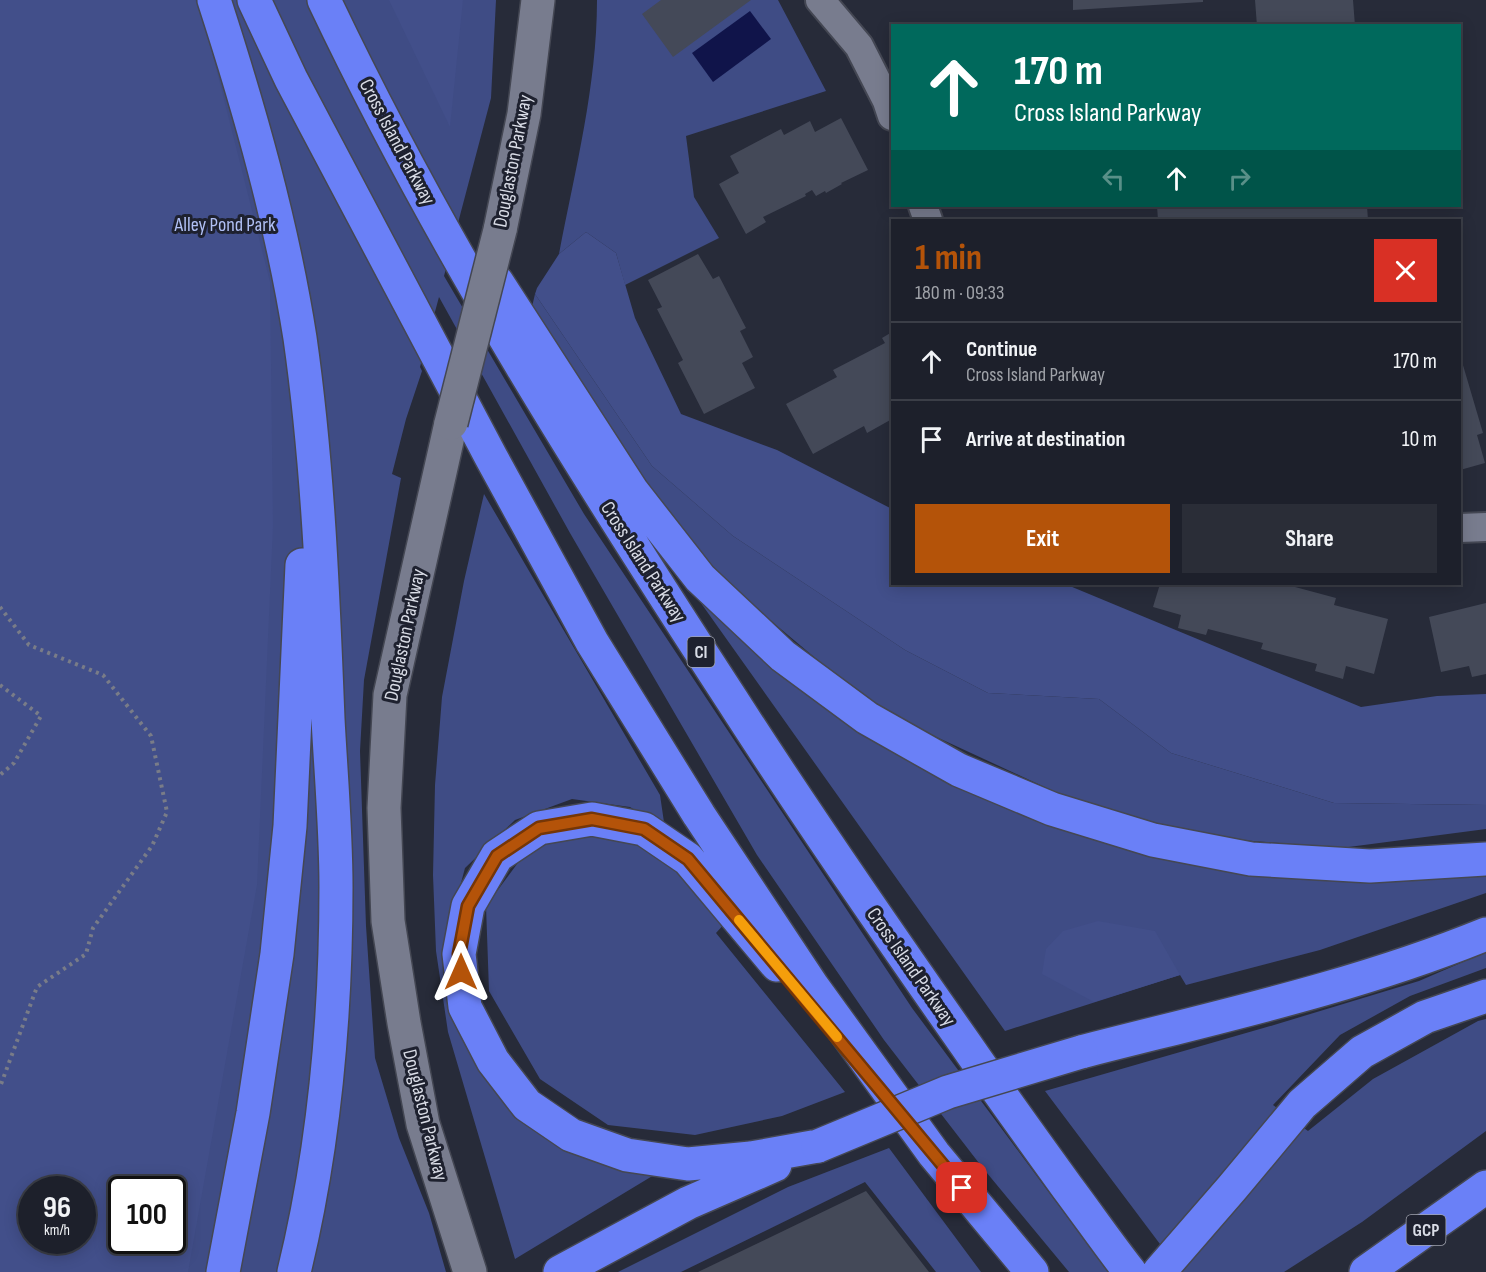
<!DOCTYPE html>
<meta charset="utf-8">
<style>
:root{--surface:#1d202b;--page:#2a2d37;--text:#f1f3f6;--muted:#a0a3a9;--line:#3b3e47;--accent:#b45309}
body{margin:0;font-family:"Sofia Sans Condensed",sans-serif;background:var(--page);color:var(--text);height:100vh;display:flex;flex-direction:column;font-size:22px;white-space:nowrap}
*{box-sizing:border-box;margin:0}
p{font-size:20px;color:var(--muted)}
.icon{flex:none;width:33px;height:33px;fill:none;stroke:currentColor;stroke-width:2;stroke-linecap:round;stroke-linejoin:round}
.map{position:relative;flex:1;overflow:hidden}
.sheet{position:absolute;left:891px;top:219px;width:570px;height:366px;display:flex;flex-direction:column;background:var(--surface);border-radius:0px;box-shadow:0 3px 15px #0003,0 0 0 2px var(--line)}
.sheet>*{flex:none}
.hud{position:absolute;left:891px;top:24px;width:570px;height:183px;border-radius:0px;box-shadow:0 3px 15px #0003,0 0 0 2px var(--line);background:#00695c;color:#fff;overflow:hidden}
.speed{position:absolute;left:18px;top:1176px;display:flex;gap:12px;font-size:30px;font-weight:700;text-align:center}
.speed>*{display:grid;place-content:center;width:78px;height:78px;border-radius:50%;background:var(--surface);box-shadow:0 3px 15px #0003,0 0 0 2px var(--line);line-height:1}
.speed small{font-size:15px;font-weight:400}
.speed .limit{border:3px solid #111;border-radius:9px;background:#fff;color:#111}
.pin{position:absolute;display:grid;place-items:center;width:51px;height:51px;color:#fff;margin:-26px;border-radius:12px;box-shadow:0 3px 9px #0006}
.me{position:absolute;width:66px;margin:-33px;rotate:0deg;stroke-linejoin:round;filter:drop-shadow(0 0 4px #0008)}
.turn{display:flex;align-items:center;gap:21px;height:126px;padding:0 24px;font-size:27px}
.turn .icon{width:78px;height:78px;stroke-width:2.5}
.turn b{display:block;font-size:42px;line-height:51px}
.lanes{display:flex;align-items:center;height:57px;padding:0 24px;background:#0003;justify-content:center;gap:30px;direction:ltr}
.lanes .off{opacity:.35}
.round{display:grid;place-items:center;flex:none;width:63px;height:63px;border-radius:0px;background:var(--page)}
.overview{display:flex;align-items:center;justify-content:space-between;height:102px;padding:0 24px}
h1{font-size:36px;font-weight:700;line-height:45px;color:var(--accent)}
.primary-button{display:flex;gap:12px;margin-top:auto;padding:12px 24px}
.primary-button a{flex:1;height:69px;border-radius:0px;background:var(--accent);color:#fff;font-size:24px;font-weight:700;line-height:69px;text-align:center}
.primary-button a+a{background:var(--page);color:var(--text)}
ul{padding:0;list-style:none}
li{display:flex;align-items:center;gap:18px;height:78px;padding:0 24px;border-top:2px solid var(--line)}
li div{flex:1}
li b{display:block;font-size:22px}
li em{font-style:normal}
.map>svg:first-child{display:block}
.green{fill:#3f4c85;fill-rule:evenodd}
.forest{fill:#424f8a;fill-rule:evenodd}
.water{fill:#10144a}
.building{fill:#444958}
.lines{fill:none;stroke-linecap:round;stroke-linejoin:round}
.street-casing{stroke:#444753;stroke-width:32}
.secondary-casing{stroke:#444753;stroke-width:36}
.highway-casing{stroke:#444753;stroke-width:36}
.path{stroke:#797c88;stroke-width:4;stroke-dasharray:3 4.5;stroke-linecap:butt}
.street{stroke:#787c8e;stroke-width:28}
.secondary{stroke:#787c8e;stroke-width:33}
.highway{stroke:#6a80f7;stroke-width:33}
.secondary-bridge-casing{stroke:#444753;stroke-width:36;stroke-linecap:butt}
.highway-bridge-casing{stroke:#444753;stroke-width:36;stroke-linecap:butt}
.secondary-bridge{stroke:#787c8e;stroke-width:33}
.highway-bridge{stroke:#6a80f7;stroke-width:33}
.route-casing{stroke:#753606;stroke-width:15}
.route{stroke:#b45309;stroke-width:10}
.slow{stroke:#f59e0b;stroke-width:10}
.labels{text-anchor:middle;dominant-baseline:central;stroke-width:6;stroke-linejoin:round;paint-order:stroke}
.shield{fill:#1e212f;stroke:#a1a4af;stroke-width:1.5}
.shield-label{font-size:18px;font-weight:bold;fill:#d9dce6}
.street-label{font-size:20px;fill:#d9dce6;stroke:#1e212f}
.park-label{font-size:20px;fill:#b1c0f5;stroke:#1e212f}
</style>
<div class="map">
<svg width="1486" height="1272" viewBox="0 0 1486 1272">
<rect width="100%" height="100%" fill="#272b39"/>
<path class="green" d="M0 0H496L491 98 444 276 584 514 912 1008 1108 1272H1069L982 1167 884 1040 757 855 570 533 439 297 420 367 422 371 406 419 392 474 401 478 364 680 360 751 366 926 375 1058 399 1138 429 1213 446 1272H0ZM32 1190H82V1240H32ZM122 1190H172V1240H122Z
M597 0H778L826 91 686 136 694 197 719 238 625 285 616 253 586 232 559 254C575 170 597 86 597 0Z
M535 294 652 466 733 536 905 650 988 693 1099 699 1171 753 1334 803 1486 805V829L1341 848 1203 837 1079 803 876 709 727 584 650 493 531 311Z
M484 494 660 795 665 829 630 807 572 799 515 820 465 868 447 935 489 1082 654 1175 515 1259 448 1032 436 951 433 875 435 785 442 697 464 581Z
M676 568 825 698 1083 830 1486 871V893L1320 950 1186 985 1180 975 1005 1031Z
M598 827 655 845 726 922 716 933 845 1092 782 1116 695 1135 608 1125 540 1079 489 991 486 906 531 845Z
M1486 952V968L1410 996 1340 1035 1273 1105 1308 1131 1373 1079 1478 1021 1486 1019V1131L1362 1222 1284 1272H1181L1045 1091 1274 1025 1419 981Z
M889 1148 981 1272H936L865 1182 681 1272H618L788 1187Z"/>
<path class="forest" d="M0 0H195L205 24 270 282 273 526 257 885 188 1272H0ZM32 1190H82V1240H32ZM122 1190H172V1240H122Z
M389 0H463L450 127Z
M586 232 616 253 635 318 681 414 777 450 892 509V584H1065L1361 707 1437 696 1486 694V805L1334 803 1171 753 1099 699 988 693 905 650 733 536 652 466 535 294 537 288 559 254Z
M1098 921 1155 931 1180 975 1094 1002 1042 974 1046 949 1063 931Z"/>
<path class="water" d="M750 11 771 39 713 82 692 53Z"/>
<path class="building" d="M661 0H751L673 57 642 14Z
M1073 0H1203V2L1073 10Z
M1255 0H1353L1355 26H1257Z
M841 118 868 170 841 183 842 184 826 193 825 191 816 196 812 190 805 194 806 196 763 217 766 222 746 234 719 184 739 173 730 156 781 129 784 135 810 121 815 132Z
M1157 206H1367L1368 220H1158Z
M698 254 713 279 719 276 746 328 740 331 753 357 742 363 755 388 704 414 678 363 683 360 657 309 662 307 648 280Z
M892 332V419L867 433 864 426 813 454 786 404 837 377 833 370 885 343 882 338Z
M1460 355 1483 433 1477 435 1485 463 1460 470Z
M1160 584H1284L1336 598 1334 605 1388 619 1374 674 1346 666 1343 679 1315 671 1317 664 1261 649 1263 643 1208 629 1206 635 1178 628 1181 615 1153 607Z
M1486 603V674L1472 677 1469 666 1441 672 1429 617Z
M866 1191 929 1272H698Z"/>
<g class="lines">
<defs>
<path id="street" d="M820 0 859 46 887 101 892 116
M923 206 928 220
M1460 528 1486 527"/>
<path id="secondary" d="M500 230 524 114 538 0
M451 423 390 695 384 808 388 921 404 1023 423 1124 470 1272"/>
<path id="highway" d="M214 0C250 111 282 223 300 338 318 464 323 592 328 719 331 775 336 831 336 887 336 1014 324 1149 294 1272
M254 0 291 79 491 457 592 642 699 815 813 987 934 1154 1032 1272
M324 0C440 245 585 474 732 700 807 817 886 931 966 1045 999 1093 1033 1140 1067 1187 1088 1215 1108 1244 1130 1272
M497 282 632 491 700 578 783 656 867 718 959 770 1052 809 1153 840 1251 859 1370 866 1486 859
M777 965 688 859 644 829 592 819 539 828 497 856 468 906 459 954 465 1007 493 1061 527 1105 571 1135 627 1155 688 1164 751 1158 818 1146
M1081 1052C1217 1017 1356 987 1486 934
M223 1272 253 1113 277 954 290 826 302 565
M560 1272 688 1203 775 1165
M1159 1272 1232 1188 1302 1104 1362 1052 1425 1017 1486 996
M1366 1272 1486 1187"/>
</defs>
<use href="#street" class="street-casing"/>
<use href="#secondary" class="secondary-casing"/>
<use href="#highway" class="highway-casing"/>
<path class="path" d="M0 607 29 645 103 675 151 736 167 812 152 846 93 928 86 954 37 987 0 1087
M0 685 41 716 14 763 0 775"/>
<use href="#street" class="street"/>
<use href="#secondary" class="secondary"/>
<use href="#highway" class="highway"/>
<defs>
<path id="secondary-bridge" d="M451 423 500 230"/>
<path id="highway-bridge" d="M818 1146 948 1092 1081 1052"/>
</defs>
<use href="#secondary-bridge" class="secondary-bridge-casing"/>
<use href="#highway-bridge" class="highway-bridge-casing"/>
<use href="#secondary-bridge" class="secondary-bridge"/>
<use href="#highway-bridge" class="highway-bridge"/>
</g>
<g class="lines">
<defs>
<path id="route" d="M461 972 459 954 468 906 497 856 539 828 592 819 644 829 688 859 962 1188"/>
</defs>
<use href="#route" class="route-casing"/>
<use href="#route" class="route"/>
<path class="slow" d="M739 920 837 1037"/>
</g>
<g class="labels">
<g class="shield">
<rect x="687.5" y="637" width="27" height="30" rx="4.5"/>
<rect x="1406.5" y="1215" width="39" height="30" rx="4.5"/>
</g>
<g class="shield-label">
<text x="701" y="652">CI</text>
<text x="1426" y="1230">GCP</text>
</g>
<g class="street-label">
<text transform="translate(397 142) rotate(62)">Cross Island Parkway</text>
<text transform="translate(513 161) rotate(-79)">Douglaston Parkway</text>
<text transform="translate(643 562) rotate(57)">Cross Island Parkway</text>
<text transform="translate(405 635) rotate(-78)">Douglaston Parkway</text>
<text transform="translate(911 967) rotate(55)">Cross Island Parkway</text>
<text transform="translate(425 1115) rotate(76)">Douglaston Parkway</text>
</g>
<g class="park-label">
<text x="225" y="225">Alley Pond Park</text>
</g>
</g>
</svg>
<div class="speed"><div>96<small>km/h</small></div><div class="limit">100</div></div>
<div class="pin" style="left:962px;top:1188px;background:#d93025"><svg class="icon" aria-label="arrive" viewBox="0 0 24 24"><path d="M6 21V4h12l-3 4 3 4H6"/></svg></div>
<svg class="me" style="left:461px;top:972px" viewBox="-20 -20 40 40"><path d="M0-17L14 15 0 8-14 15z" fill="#b45309" stroke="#fff" stroke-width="4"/></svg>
<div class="hud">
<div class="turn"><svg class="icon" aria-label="ahead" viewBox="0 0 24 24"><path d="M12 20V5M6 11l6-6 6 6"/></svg><div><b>170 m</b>Cross Island Parkway</div></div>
<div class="lanes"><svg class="icon off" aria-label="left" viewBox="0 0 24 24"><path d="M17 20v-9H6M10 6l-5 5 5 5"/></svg><svg class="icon" aria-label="ahead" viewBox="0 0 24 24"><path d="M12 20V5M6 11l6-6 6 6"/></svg><svg class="icon off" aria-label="right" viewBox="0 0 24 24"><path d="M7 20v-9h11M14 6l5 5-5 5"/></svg></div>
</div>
<section class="sheet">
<div class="overview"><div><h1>1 min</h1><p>180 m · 09:33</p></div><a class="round" style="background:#d93025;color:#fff"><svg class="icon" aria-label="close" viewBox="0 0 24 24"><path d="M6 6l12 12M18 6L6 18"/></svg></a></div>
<ul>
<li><svg class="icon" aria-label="ahead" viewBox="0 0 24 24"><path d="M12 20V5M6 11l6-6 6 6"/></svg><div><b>Continue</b><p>Cross Island Parkway</p></div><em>170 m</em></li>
<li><svg class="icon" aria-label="arrive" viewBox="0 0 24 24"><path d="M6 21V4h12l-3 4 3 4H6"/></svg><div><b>Arrive at destination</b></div><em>10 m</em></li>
</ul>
<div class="primary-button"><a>Exit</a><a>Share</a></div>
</section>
</div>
